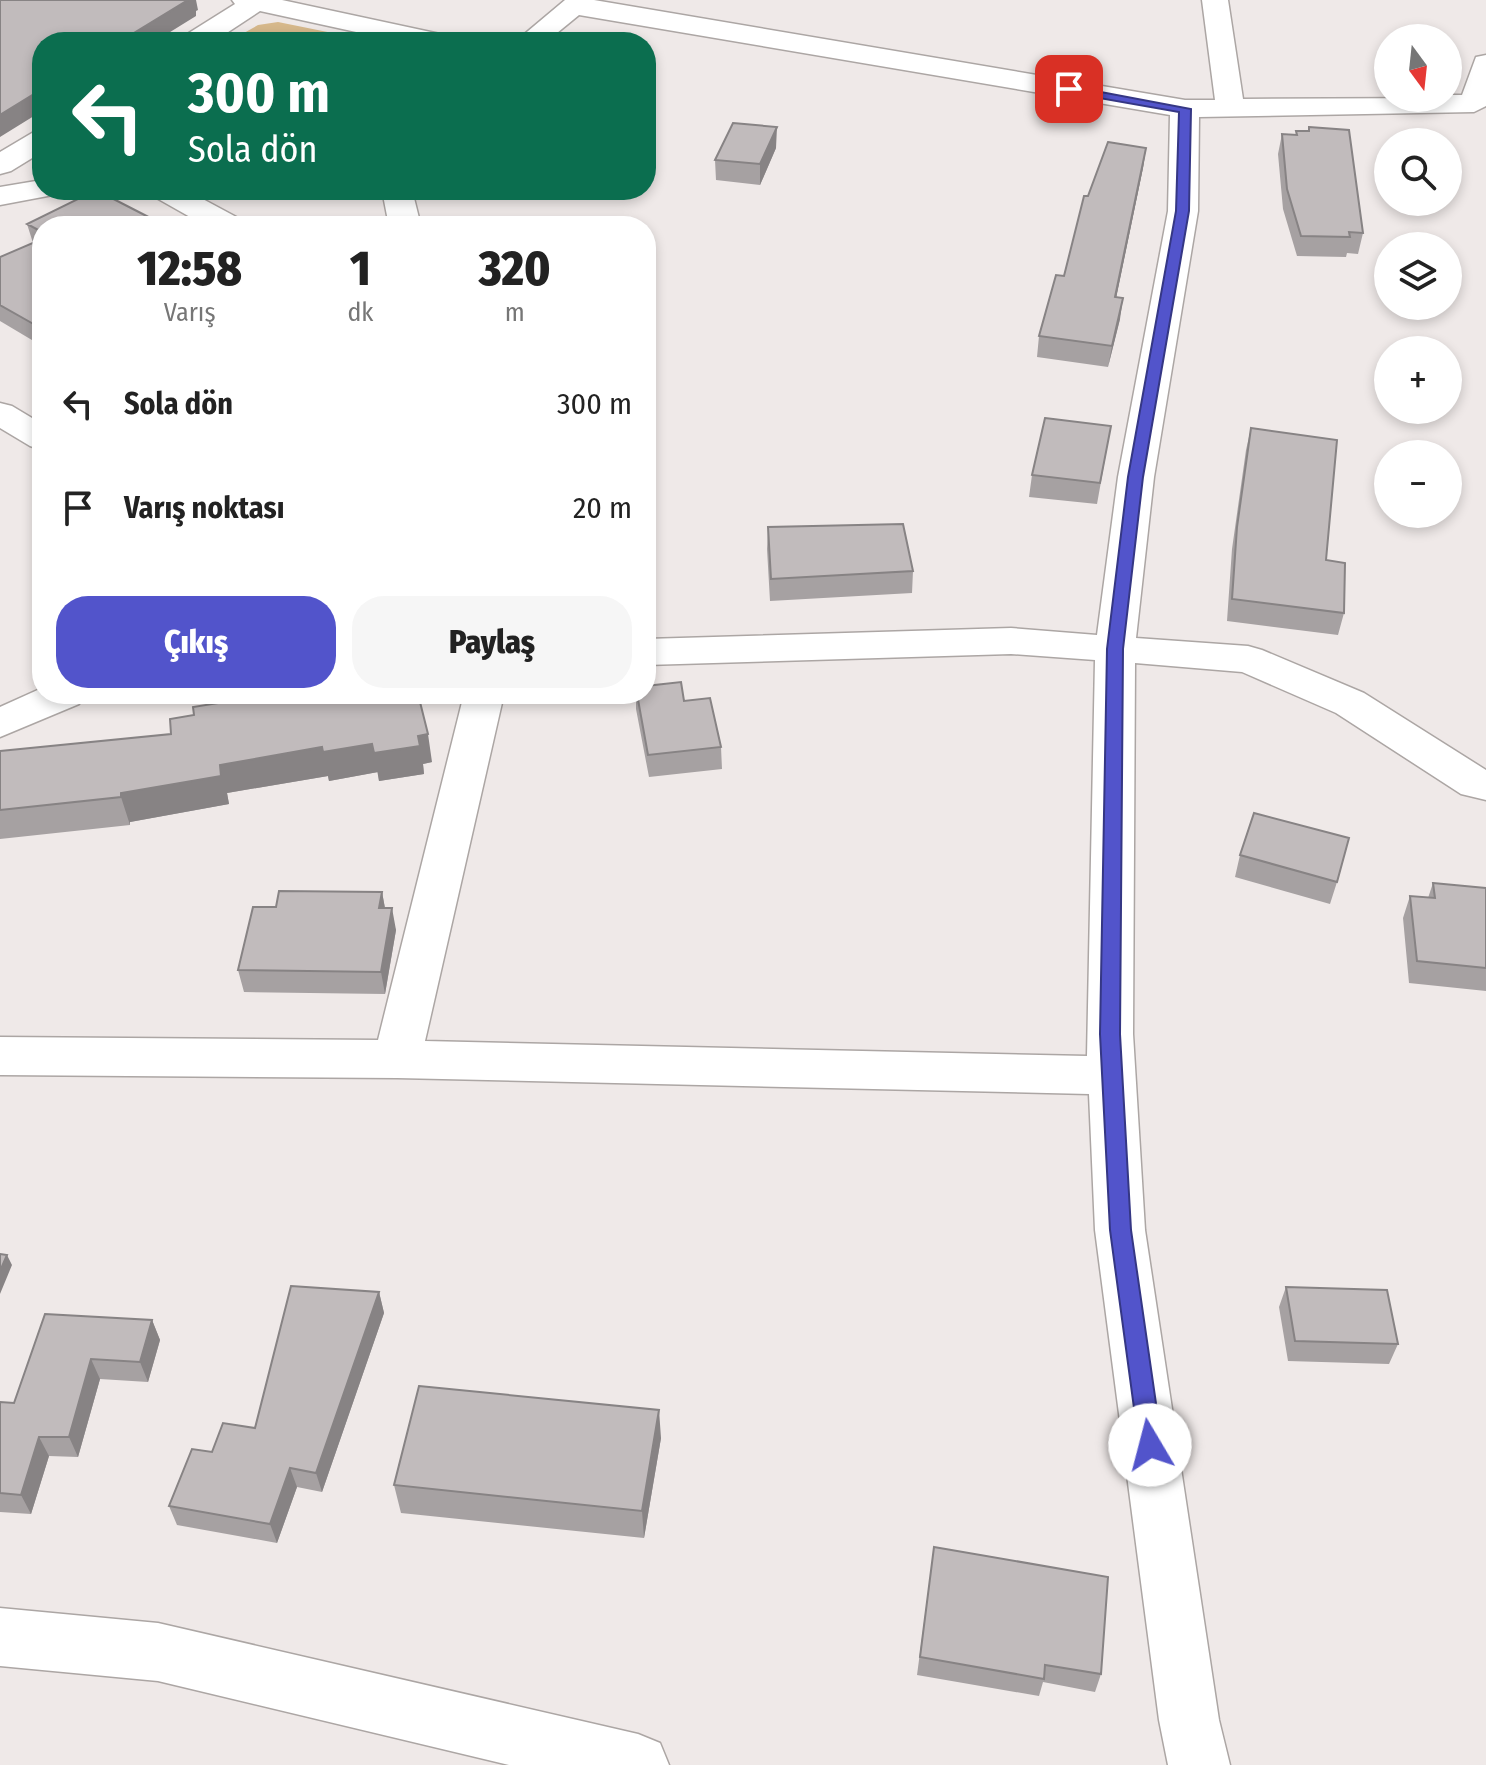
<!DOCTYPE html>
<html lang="tr">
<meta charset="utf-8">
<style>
:root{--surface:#fff;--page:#f6f6f6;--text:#222;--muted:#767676;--accent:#5254cb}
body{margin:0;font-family:"Fira Sans Condensed",sans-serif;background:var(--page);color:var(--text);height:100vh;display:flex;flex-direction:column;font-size:30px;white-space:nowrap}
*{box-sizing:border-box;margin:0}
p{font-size:26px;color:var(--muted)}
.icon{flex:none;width:44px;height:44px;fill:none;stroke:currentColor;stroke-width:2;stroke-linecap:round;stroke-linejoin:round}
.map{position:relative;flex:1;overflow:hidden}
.sheet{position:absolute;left:32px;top:216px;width:624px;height:488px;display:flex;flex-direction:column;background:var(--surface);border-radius:32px;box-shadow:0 4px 12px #0003}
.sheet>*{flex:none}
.hud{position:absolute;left:32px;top:32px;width:624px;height:168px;border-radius:32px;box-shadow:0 4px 12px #0003;background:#0b6e4f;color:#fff;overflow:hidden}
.needle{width:52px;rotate:165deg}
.tools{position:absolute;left:1374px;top:24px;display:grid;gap:16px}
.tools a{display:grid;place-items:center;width:88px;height:88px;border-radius:50%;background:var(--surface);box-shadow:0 4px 12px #0003;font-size:40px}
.pin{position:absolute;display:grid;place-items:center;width:68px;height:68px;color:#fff;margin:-34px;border-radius:16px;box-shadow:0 4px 12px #0006}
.me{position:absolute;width:88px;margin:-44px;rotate:352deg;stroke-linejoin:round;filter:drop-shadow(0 0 6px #0008)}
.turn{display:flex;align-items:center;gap:28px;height:168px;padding:0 24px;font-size:36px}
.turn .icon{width:104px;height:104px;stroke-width:2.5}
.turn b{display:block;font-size:56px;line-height:68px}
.eta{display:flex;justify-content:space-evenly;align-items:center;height:136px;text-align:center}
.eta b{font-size:48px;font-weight:800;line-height:56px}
.button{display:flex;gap:16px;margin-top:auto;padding:16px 24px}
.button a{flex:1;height:92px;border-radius:32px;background:var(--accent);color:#fff;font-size:32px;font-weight:800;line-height:92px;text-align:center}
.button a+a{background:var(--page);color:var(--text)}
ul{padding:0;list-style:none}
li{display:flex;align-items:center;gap:24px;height:104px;padding:0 24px}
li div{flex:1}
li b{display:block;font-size:30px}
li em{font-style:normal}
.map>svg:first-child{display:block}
.green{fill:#d6b88b}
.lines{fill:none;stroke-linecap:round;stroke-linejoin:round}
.minor-casing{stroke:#aca6a4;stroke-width:3}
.minor{fill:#fff;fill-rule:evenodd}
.wall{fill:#a6a1a2}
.shaded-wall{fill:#878384}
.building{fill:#c1bbbc;stroke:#878384;stroke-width:2}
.route{fill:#5254cb;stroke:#353784;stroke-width:2}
</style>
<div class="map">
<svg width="1486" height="1765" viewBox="0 0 1486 1765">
<rect width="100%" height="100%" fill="#efe9e8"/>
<path class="green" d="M278 22 377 42H228L258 25Z"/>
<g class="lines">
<defs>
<path id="minor" d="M232 0H282L440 34 450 36 454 42H402L260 11 213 42H180L184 36 235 4Z
M565 0H594L1185 100H1215L1202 0H1228L1243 99 1448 98V95H1462L1476 57 1486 55V106L1474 112 1199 117 1198 211 1154 477 1136 638 1248 646 1262 650 1364 693 1486 770V800L1461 794 1336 713 1242 672 1135 663 1133 1034 1145 1230 1219 1720 1230 1765H1168L1159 1720 1095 1230 1089 1094 397 1078 0 1075V1037L378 1040 464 694H504L425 1041 1087 1056 1095 660 1011 654 646 665V639L1011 628 1097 635 1118 477 1168 211 1170 115 579 15 546 42H515Z
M42 130V152L11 171 0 174V152L32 133Z
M42 180V190H56L53 195 0 205V187Z
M149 190H186L240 219 245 226H206L153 196Z
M382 190H412L421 226H389Z
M0 403 12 406 42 424V450L30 446 0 428Z
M42 688V694H85L79 704 0 737V707Z
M0 1608 158 1623 638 1734 660 1743 669 1765H509L158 1681 0 1666Z"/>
</defs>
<use href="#minor" class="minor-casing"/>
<use href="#minor" class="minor"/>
</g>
<path class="wall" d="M1309 127 1363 233 1358 254 1347 253 1346 257 1297 256 1283 209 1278 154 1282 134 1296 135V131H1308Z
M776 148 760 185 716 180 715 160Z
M1146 148 1143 168 1116 298 1120 319 1108 367 1037 357 1039 336 1064 276 1088 196Z
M27 224 42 226V346L0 321V257L33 243Z
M1111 426 1097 504 1029 497 1032 475Z
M1251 428 1326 560 1344 613 1338 635 1227 621 1232 549 1246 450Z
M768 527 913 571 912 593 770 601 767 549Z
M636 694H646L721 747 722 769 649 777 636 709Z
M270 700 432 762 423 764 424 774 379 781 378 772 329 781 328 776 227 793 229 804 130 822V825L0 839V751L171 734Z
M1240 855 1337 882 1330 904 1235 877Z
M1433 883 1486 888V991L1409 983 1403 918 1410 896 1428 898Z
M382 892 385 908 396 930 385 994 244 992 238 970 276 907Z
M1286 1287 1398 1344 1389 1364 1288 1361 1279 1307Z
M379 1292 384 1313 322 1492 297 1487 277 1543 177 1525 169 1506 212 1452 255 1428Z
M152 1320 160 1340 148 1382 100 1379 78 1457 49 1456 31 1514 0 1512V1402L14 1403Z
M661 1438 644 1538 401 1513 394 1485Z
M934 1547 1101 1674 1095 1692 1043 1682 1039 1696 917 1675Z"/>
<path class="shaded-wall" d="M188 0H196L198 10 196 11V16L154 42H119Z
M42 89V111L0 137V115Z
M777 127 776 148 760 185V164Z
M1146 148 1143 168 1112 318 1115 297Z
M1123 298 1120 319 1108 367 1112 346Z
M42 324V343L37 326Z
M428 734 432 762 423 764 424 774 379 781 374 753 418 736Z
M372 744 378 772 329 781 328 776 227 793 229 804 130 822V825L121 797V793L220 765 322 747Z
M382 892 386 914 379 908Z
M392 908 396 930 385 994 381 972Z
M7 1255 12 1265 0 1294V1271Z
M379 1292 384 1313 322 1492 316 1473Z
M152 1320 160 1340 148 1382 140 1362Z
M91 1359 100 1379 78 1457 69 1437Z
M659 1410 661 1438 644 1538 642 1511Z
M39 1437 49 1456 31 1514 21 1495Z
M290 1468 297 1487 277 1543 270 1524Z"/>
<path class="building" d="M0 0H188L119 42H42V89L0 115Z
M733 123 777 127 760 164 715 160Z
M1309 127 1349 130 1363 233 1349 232 1350 237 1301 236 1287 189 1282 134 1297 135 1296 131H1309Z
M1108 142 1146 148 1115 297 1123 298 1112 346 1039 336 1056 275 1064 276 1084 196H1088Z
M96 190 166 226H42V232L27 224Z
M42 239V324L37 326 0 305V257Z
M1045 418 1111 426 1100 483 1032 475Z
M1251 428 1337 440 1326 560 1345 563 1344 613 1232 599 1237 527Z
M903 524 913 571 771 579 768 527Z
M681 682 684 701 710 698 721 747 648 755 637 694H646V686Z
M303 694H418L428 734 418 736 420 746 374 753 372 744 323 752 322 747 220 765 221 776 121 793V797L0 810V751L171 734 170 719 194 715 193 707 268 695 269 700Z
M1254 813 1349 838 1337 882 1240 855Z
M1433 883 1486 888V968L1417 961 1410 896 1435 898Z
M279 891 382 892 379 908H392L381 972 238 970 253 907H276Z
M0 1254 7 1255 0 1271Z
M291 1286 379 1292 316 1473 290 1468 270 1524 169 1506 192 1449 212 1452 223 1423 255 1428Z
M1286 1287 1387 1290 1398 1344 1295 1341Z
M45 1314 152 1320 140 1362 91 1359 69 1437H39L21 1495 0 1493V1402L14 1403Z
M419 1386 659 1410 642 1511 394 1485Z
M934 1547 1108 1577 1101 1674 1045 1665 1044 1679 920 1657Z"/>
<path class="route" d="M1069 86 1191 109 1189 211 1143 477 1123 649 1120 1034 1131 1230 1162 1445 1158 1452 1150 1455 1142 1452 1139 1445 1110 1230 1100 1034 1107 649 1128 477 1176 211 1179 112 1065 92V87Z"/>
</svg>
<div class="tools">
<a><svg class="needle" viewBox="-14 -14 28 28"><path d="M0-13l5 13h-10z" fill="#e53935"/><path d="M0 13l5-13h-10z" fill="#767676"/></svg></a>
<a><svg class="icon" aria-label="search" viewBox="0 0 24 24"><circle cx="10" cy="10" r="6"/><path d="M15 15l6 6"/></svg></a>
<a><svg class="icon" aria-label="layers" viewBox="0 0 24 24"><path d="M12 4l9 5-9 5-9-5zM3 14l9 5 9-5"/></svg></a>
<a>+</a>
<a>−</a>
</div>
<div class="pin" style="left:1069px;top:89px;background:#d93025"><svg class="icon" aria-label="arrive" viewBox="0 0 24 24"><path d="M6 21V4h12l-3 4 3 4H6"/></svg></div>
<svg class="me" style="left:1150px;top:1445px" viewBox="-20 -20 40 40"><circle r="19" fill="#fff"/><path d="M0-13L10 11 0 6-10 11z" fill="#5254cb"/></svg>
<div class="hud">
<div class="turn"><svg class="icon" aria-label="left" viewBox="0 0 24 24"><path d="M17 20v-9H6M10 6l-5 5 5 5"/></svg><div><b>300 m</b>Sola dön</div></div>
</div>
<section class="sheet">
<div class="eta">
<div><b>12:58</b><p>Varış</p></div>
<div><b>1</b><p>dk</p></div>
<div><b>320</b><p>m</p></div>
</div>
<ul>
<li><svg class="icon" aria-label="left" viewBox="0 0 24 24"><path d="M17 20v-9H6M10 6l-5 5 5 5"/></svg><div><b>Sola dön</b></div><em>300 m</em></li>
<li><svg class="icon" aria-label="arrive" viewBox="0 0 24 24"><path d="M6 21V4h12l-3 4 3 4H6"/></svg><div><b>Varış noktası</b></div><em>20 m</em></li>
</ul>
<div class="button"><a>Çıkış</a><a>Paylaş</a></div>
</section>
</div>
